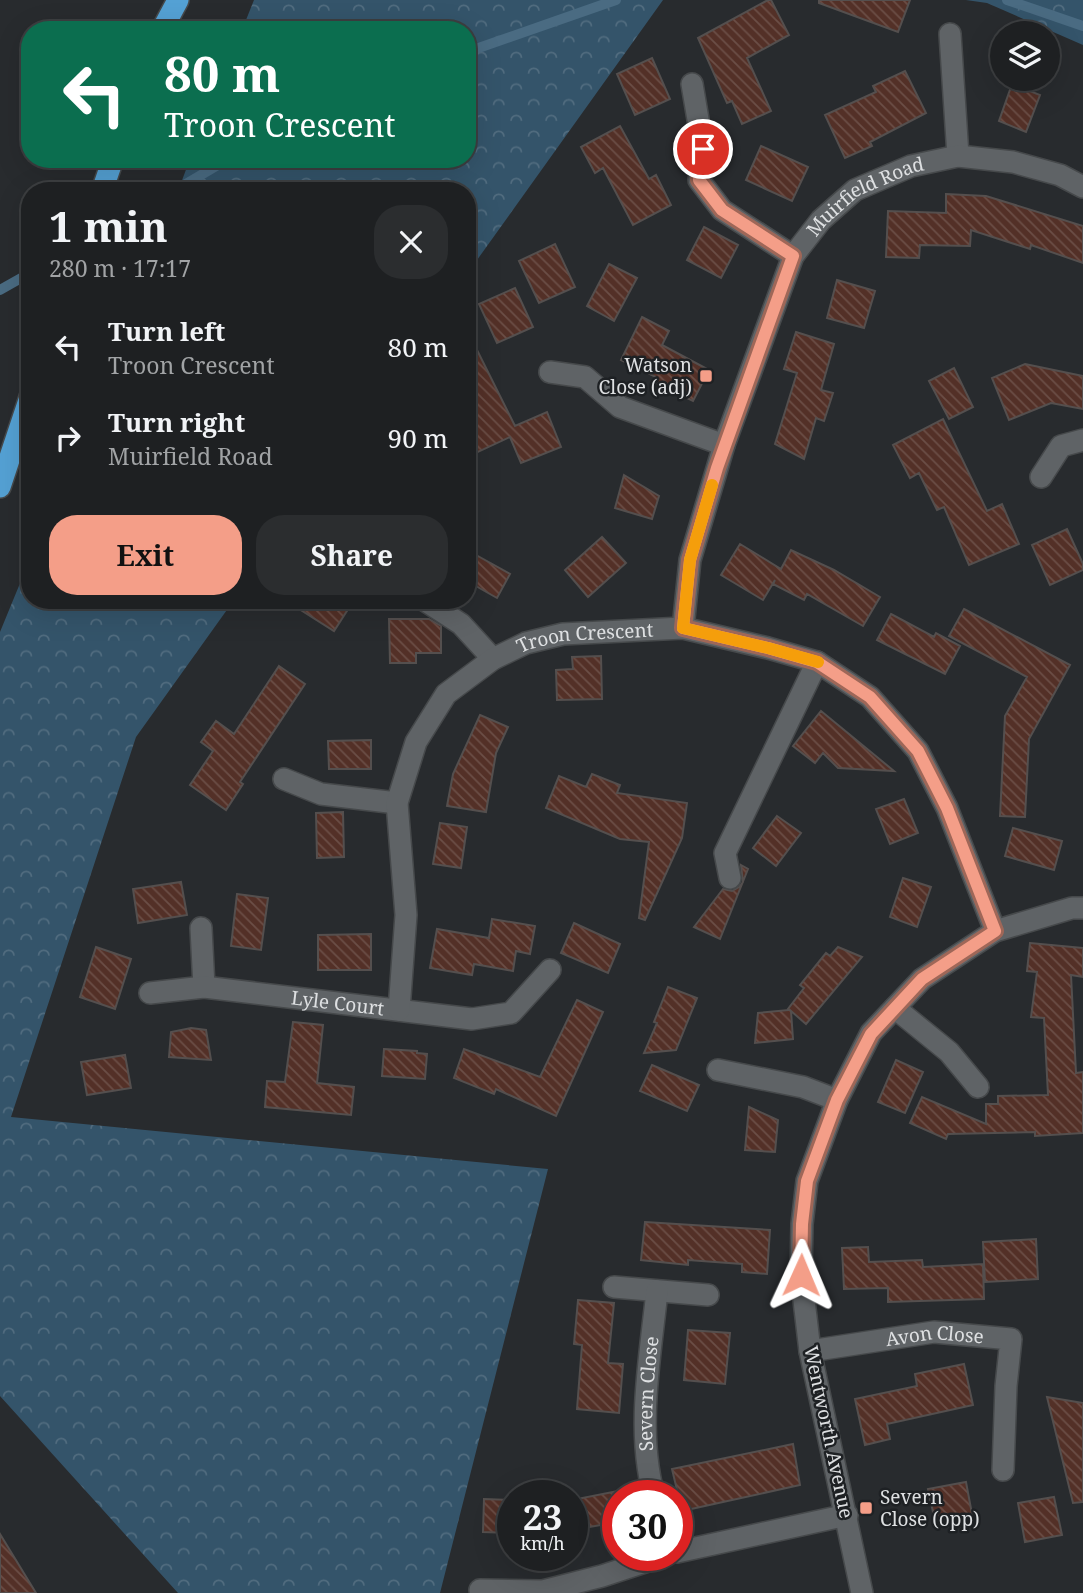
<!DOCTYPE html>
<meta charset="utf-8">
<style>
:root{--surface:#1e2022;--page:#2b2d2f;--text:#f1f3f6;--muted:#a1a3a5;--line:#3c3e40;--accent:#f49e88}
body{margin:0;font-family:"Noto Serif",serif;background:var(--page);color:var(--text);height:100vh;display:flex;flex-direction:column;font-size:26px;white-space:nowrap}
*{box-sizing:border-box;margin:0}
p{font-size:23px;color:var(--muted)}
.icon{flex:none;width:38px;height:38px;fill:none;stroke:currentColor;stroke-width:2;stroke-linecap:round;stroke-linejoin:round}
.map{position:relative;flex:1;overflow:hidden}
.side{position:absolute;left:21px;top:182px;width:455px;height:427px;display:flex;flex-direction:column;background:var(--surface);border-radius:28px;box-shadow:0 7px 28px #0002,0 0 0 2px var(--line)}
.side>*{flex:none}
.top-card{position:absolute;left:21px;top:21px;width:455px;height:147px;border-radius:28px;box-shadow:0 7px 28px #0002,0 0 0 2px var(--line);background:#0b6e4f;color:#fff;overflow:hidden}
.buttons{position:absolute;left:990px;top:21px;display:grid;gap:14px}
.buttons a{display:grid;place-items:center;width:70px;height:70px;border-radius:50%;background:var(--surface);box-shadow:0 7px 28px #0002,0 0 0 2px var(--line);font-size:35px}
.speed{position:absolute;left:497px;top:1480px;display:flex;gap:14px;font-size:35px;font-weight:700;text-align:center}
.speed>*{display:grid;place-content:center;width:91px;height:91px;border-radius:50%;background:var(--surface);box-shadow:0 7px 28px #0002,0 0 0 2px var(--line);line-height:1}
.speed small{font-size:18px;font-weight:400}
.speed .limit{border:10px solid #d22;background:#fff;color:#111}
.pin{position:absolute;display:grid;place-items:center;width:60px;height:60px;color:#fff;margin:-30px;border:4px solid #fff;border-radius:50%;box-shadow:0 2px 7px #0007}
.me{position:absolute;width:77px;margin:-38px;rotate:1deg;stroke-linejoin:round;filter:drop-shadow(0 0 5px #0008)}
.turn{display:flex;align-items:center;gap:24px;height:147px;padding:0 28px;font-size:32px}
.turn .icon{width:91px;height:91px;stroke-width:2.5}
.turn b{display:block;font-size:49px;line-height:60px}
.round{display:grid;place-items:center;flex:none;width:74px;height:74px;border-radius:28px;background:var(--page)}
.overview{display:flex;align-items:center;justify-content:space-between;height:119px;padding:0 28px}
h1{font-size:42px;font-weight:700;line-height:52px}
.button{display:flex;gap:14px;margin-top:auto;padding:14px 28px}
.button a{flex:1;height:80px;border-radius:28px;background:var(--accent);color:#111;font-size:28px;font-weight:700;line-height:80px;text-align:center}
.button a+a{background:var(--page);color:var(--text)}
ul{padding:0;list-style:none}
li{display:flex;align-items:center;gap:21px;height:91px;padding:0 28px}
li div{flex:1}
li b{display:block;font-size:26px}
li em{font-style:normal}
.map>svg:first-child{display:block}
.forest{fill:url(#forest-crowns)}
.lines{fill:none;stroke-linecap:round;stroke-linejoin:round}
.stream{stroke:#4a6b82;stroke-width:10}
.building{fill:url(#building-back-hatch);stroke:#544f4e;stroke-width:2}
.minor-casing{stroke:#46494b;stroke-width:24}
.highway-casing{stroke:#46494b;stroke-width:24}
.minor{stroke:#5f6366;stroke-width:21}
.highway{stroke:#54a1d4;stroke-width:21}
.route-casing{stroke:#9f6758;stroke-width:18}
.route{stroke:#f49e88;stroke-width:12}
.slow{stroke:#f59e0b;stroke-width:12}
.poi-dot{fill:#f49e88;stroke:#1e2124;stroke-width:2.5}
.labels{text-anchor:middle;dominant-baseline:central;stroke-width:5;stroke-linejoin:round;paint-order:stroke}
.street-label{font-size:19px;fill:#dee0e2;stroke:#1e2124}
.poi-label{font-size:19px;fill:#dee0e2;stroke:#1e2124;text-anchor:end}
</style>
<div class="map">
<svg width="1083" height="1593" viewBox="0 0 1083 1593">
<defs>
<pattern id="forest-crowns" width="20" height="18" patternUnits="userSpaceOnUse" patternTransform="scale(1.75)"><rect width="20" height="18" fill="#34546a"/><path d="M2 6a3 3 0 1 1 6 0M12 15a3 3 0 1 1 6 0" fill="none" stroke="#516c7f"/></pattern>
<pattern id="building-back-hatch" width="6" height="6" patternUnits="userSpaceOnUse" patternTransform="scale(1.75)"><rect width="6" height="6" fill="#533027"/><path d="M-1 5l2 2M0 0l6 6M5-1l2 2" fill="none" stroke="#6b4e46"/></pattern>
</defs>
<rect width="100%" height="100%" fill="#282b2e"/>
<path class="forest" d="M254 0H663L467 274V191H178L190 159H467V30H242Z
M966 0H1083V45L987 3Z
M30 559V600H234L136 737 11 1117 548 1169 440 1593H178L0 1396V632Z"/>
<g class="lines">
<path class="stream" d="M1007 0 1083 26
M467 52 616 0
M174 191 228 159
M0 290 30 273"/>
</g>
<path class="building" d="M768 0H771L789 35 747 58 771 111 742 124 732 101 727 103 698 38Z
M819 0H910L898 32 819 3Z
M652 58 670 99 635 115 617 74Z
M905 71 926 113 870 142 872 146 845 158 825 115 876 92 873 86Z
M1012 84 1040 95 1026 132 999 121Z
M620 126 649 179 656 175 671 205 633 225 603 168 595 173 581 147Z
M761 146 808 167 792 201 746 180Z
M946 194 986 196 1083 226V263L1031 245 1030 249 971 230 970 246 920 245 919 258 886 257 888 211 946 213Z
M704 227 738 245 721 278 687 260Z
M555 244 575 287 539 303 519 261Z
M609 264 637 278 614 321 587 306Z
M837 280 875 291 864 328 827 318Z
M515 288 533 327 497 343 479 304Z
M642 317 669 331 662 345 709 370 693 401 654 382 656 377 621 360Z
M467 330 515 426 547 412 561 447 521 463 510 437 467 457Z
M796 332 834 344 821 390 833 393 824 421 816 418 804 459 775 444 797 373 784 369Z
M1025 364 1083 376V409L1051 403 1009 420 992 378Z
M954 368 973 407 949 419 929 381Z
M943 419 987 511 1002 504 1019 544 969 565 944 507 937 510 919 473 910 478 893 445Z
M624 475 659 496 652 519 615 508Z
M1067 529 1083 564V570L1050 585 1032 545Z
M602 537 626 563 588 597 565 570Z
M740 544 781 569 791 550 834 570 880 597 863 626 807 594 804 600 773 584 775 580 763 600 721 575Z
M467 550 510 574 497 598 467 581Z
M285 600H354L334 631Z
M964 609 1070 665 1029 739 1025 817 1000 816 1005 716 1027 677 949 636Z
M891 614 934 637 936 633 960 646 945 674 877 640Z
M389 619H429L441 626V653H416V663H390Z
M601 656 602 699 557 700 556 670 573 669 572 657Z
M279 666 305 684 240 782 243 784 226 810 190 785 213 751 201 742 216 721 234 734Z
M821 711 894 771 838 768 823 753 815 763 793 746Z
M480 715 508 727 496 753 486 812 447 806 453 774Z
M371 740V769H329L328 741Z
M592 774 620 785 617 793 687 803 682 838 645 920 639 918 649 842 620 839 546 808 559 776 586 787Z
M904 799 918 833 890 844 876 809Z
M343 812 344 857 317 858 316 813Z
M777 816 801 833 776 866 753 848Z
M440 823 467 827 461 868 433 864Z
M1013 828 1062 841 1054 870 1005 856Z
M741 865 748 869 720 939 694 927 723 889 732 891 739 887 743 882Z
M903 878 931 887 917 927 890 917Z
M181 882 187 915 138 923 133 889Z
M237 894 268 898 261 950 231 946Z
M492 919 535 926 530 954 516 951 513 971 474 964 472 975 430 968 437 929 489 938Z
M574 923 620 944 608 973 561 953Z
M371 934V970H318V935Z
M1030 943 1083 948V977L1071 975 1076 1073 1083 1072V1133L1035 1136V1132L948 1134 946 1139 910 1123 922 1097 986 1124V1104H998V1096L1048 1095 1044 1018 1031 1017 1037 972 1027 971Z
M96 947 131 959 115 1009 80 997Z
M838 947 862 957 806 1024 791 1011 793 1039 755 1043 758 1013 789 1010 788 1009 804 988 800 985 826 953 830 956Z
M668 987 697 998 676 1050 644 1053 657 1023 654 1022Z
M577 1000 603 1012 556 1116 496 1089 494 1094 454 1078 464 1049 540 1077Z
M293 1022 323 1025 317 1083 354 1087 351 1115 265 1107 267 1081 285 1082Z
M191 1028 206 1030 211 1060 169 1057 171 1032Z
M384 1049 417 1051V1053L427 1054 425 1079 382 1076Z
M125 1055 131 1088 87 1095 81 1062Z
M896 1060 923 1072 905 1113 878 1102Z
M652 1065 699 1085 687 1111 640 1091Z
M749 1107 778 1120 775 1152 745 1150Z
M645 1222 770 1230 767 1274 742 1272V1264L688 1260V1265L641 1260Z
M1036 1239 1038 1279 985 1282 983 1242Z
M868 1247 869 1262 922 1260 923 1267 983 1264 984 1299 888 1302V1288L844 1289 842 1248Z
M578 1300 614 1303 608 1363 623 1364 619 1413 577 1409 582 1345 574 1344Z
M688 1330 730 1333 725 1384 684 1380Z
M964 1364 973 1405 887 1424 890 1439 865 1445 855 1399 917 1386 915 1374Z
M1047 1397 1083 1403V1502L1073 1503Z
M793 1444 800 1485 682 1511 672 1469Z
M966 1482 972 1514 935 1521 928 1489Z
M618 1491V1522L572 1530V1500Z
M1054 1497 1062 1535 1025 1542 1018 1503Z
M484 1499 513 1500V1533L483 1532Z
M0 1534 36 1593H0Z"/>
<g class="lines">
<defs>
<g id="minor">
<path d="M950 34 958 156"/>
<path d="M692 84 703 149 699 180 722 210 793 256"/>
<path d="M550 372 585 377 620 407 724 445"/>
<path d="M1041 477 1061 446 1083 440"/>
<path d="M424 600 461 624 493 659"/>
<path id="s1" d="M683 628 690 560 724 445 793 256 821 220 855 190 911 166 958 156 1013 162 1060 175 1083 187"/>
<path d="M284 779 321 794 397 803"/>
<path d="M730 878 725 853 817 662"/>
<path d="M201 928 204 987"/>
<path id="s2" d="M150 993 204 987 472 1019 511 1013 550 970"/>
<path d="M895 1008 949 1052 978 1087"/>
<path id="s3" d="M399 1010 406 915 397 803 416 742 446 694 493 659 526 643 563 634 683 628 768 648 817 662 870 697 918 751 947 808 995 931"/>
<path d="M718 1070 803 1087 837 1100"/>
<path d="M614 1287 708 1295"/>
<path id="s4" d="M810 1351 934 1332 1011 1339 1006 1386 1003 1470"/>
<path id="s5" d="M654 1496C636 1430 650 1359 657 1291"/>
<path d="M677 1552 847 1515"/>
<path d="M480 1590 543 1591 602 1576 663 1556"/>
<path d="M862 1593 810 1351 801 1275 802 1224 807 1181 837 1100 871 1033 922 979 995 931 1072 908H1083"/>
</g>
<path id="highway" d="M162 30 178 0
M102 191 113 159
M0 487 30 397"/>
</defs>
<use href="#minor" class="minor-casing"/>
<use href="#highway" class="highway-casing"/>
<use href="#minor" class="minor"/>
<use href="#highway" class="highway"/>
</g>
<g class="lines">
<defs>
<path id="route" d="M703 149 699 180 722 210 793 256 717 468 690 560 683 628 768 648 817 662 870 697 918 751 947 808 995 931 922 979 871 1034 837 1100 807 1181 802 1224 801 1275"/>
</defs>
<use href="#route" class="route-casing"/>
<use href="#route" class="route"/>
<path class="slow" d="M712 485 690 560 683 628 768 648 818 662"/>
</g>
<g class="poi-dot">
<rect x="699" y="369" width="14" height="14" rx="3.5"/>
<rect x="859" y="1501" width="14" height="14" rx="3.5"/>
</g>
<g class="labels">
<g class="street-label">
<text stroke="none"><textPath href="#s1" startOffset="486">Muirfield Road</textPath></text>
<text stroke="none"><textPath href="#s3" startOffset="483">Troon Crescent</textPath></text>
<text stroke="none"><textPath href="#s2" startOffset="189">Lyle Court</textPath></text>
<text stroke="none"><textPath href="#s4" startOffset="126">Avon Close</textPath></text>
<text stroke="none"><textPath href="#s5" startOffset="103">Severn Close</textPath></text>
<text transform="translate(829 1432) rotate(78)">Wentworth Avenue</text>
</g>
<g class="poi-label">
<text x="692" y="365">Watson<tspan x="692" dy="22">Close (adj)</tspan></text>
<text x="880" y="1497" text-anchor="start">Severn<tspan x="880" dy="22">Close (opp)</tspan></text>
</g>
</g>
</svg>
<div class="buttons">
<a><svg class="icon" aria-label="layers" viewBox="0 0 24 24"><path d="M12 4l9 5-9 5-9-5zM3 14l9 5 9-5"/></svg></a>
</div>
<div class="speed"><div>23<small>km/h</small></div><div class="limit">30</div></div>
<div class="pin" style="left:703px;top:149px;background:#d93025"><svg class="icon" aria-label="arrive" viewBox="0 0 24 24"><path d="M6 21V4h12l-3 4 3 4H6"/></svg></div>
<svg class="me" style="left:801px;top:1275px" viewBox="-20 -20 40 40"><path d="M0-17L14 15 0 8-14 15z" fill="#f49e88" stroke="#fff" stroke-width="4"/></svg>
<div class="top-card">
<div class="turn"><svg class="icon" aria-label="left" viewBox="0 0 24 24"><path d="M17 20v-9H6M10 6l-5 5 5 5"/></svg><div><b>80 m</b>Troon Crescent</div></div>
</div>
<section class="side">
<div class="overview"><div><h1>1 min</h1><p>280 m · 17:17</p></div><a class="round"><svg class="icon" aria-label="close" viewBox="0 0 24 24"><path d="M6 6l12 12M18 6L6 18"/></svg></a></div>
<ul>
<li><svg class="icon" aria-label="left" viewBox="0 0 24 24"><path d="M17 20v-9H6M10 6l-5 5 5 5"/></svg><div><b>Turn left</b><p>Troon Crescent</p></div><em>80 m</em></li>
<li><svg class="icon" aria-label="right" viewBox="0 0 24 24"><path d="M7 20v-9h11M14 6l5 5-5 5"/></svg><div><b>Turn right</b><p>Muirfield Road</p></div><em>90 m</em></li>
</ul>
<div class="button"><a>Exit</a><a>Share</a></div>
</section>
</div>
